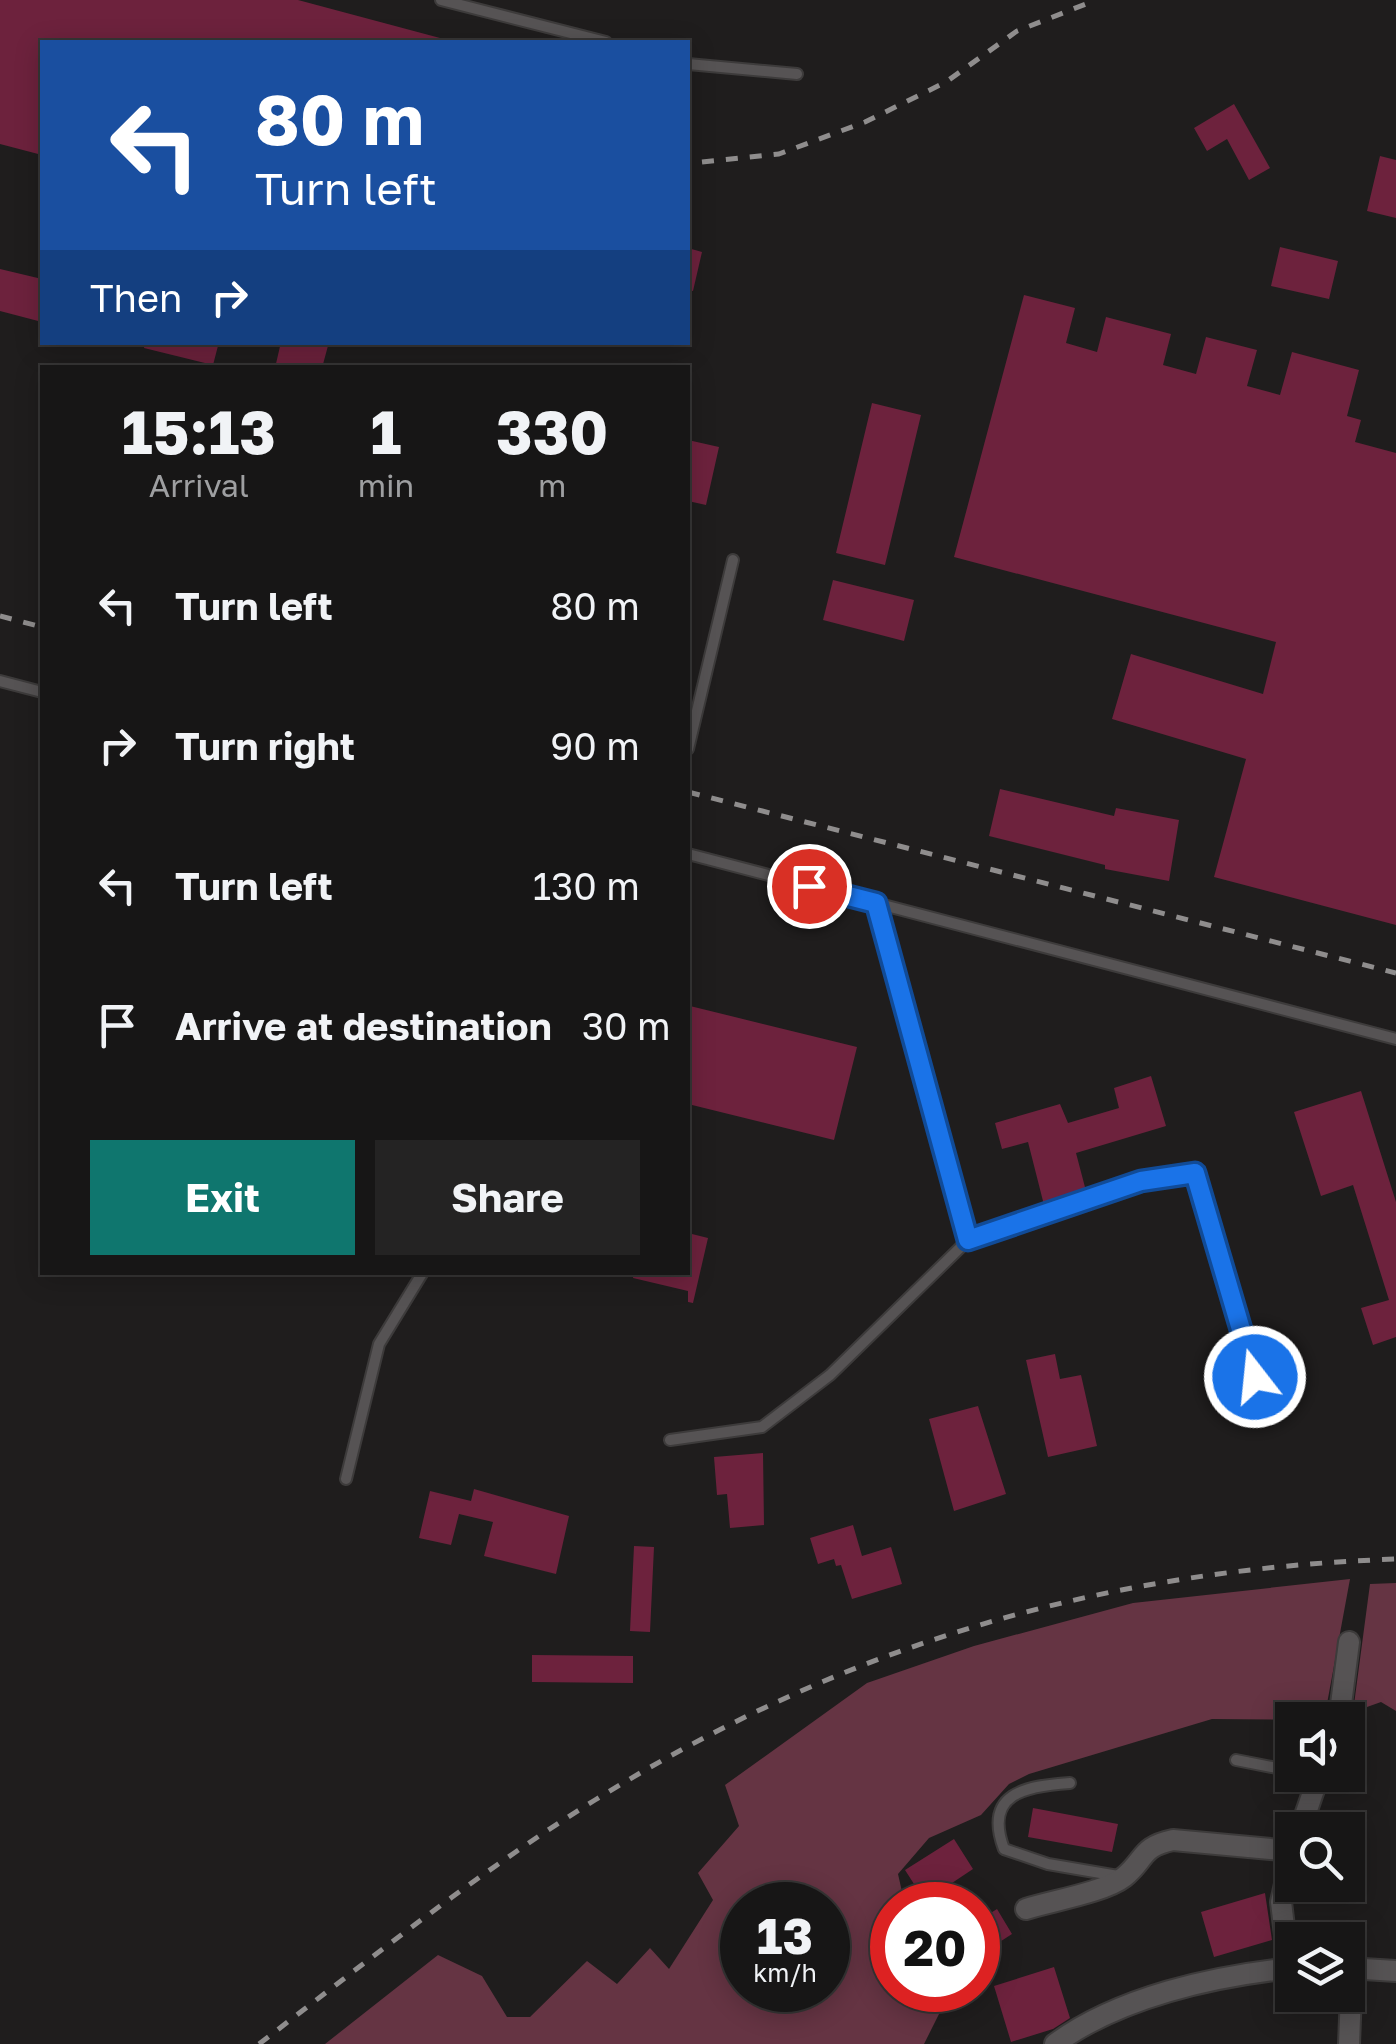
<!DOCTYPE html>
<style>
:root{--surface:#171616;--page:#242323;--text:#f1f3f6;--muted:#9e9fa1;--line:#363535;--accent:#0f766e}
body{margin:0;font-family:"Golos Text",sans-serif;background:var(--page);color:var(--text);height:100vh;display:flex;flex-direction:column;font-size:38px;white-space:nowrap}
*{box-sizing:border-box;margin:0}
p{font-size:32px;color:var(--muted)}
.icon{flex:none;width:55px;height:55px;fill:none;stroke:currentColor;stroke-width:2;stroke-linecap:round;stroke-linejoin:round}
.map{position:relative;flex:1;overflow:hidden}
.panel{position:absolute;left:40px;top:365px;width:650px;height:910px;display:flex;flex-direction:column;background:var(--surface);border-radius:0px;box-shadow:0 5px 25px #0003,0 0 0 2px var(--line)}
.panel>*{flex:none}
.hud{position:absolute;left:40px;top:40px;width:650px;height:305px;border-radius:0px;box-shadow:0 5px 25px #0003,0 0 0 2px var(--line);background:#1a4fa0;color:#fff;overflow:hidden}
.tools{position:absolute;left:1275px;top:1702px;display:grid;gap:20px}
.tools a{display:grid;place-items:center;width:90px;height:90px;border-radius:0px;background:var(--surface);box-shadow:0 5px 25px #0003,0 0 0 2px var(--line);font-size:50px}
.speed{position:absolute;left:720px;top:1882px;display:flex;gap:20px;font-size:50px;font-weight:700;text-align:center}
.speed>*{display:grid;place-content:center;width:130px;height:130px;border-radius:50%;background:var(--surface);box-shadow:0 5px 25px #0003,0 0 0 2px var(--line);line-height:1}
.speed small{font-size:25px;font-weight:400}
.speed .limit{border:15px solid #d22;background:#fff;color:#111}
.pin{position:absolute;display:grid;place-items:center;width:85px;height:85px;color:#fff;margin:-42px;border:5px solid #fff;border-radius:50%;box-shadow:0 2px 10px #0007}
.me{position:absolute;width:110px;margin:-55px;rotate:344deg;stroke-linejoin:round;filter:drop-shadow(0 0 8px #0008)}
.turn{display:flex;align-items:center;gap:35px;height:210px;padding:0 50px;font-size:45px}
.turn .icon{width:130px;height:130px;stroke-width:2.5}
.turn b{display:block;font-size:70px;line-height:85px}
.then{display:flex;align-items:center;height:95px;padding:0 50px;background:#0003;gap:20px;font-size:38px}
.eta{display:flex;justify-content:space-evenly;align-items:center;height:170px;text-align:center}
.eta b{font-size:60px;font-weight:700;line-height:70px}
.action{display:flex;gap:20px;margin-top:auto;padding:20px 50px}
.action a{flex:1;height:115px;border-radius:0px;background:var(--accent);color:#fff;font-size:40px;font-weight:700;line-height:115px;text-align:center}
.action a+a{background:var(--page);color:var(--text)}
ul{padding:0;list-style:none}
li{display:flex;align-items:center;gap:30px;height:140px;padding:0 50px}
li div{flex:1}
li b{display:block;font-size:38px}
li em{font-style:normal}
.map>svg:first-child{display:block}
.green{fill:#653443;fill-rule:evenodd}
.building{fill:#6d223d}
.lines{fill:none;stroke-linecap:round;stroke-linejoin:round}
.lane-casing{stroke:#3d3b3b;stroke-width:14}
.street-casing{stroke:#3d3b3b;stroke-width:24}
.lane{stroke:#565354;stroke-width:10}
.street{stroke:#565354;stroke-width:20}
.rail{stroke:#8f8d8d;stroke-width:5;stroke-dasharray:12 12;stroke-linecap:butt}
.route-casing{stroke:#114b97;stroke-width:25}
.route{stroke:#1a73e8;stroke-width:18}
</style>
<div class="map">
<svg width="1396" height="2044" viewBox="0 0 1396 2044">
<rect width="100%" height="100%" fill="#1f1d1d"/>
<path class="green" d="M1350 1579 1324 1720 1212 1719 1029 1774 1009 1784 981 1815 929 1838 898 1874 905 1905H892V1990H951L924 2044H325L438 1955 482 1976 507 2017H530L587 1961 617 1984 650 1948 669 1969 713 1900 698 1873 739 1826 725 1785 867 1683 974 1646 1133 1603ZM742 1905H828V1990H742Z
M1396 1583V1711L1381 1702 1353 1712 1370 1584Z"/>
<path class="building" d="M0 0H298L440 38 439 42H42V155L0 144Z
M1234 104 1270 168 1249 180 1227 139 1207 151 1194 128Z
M1380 156 1396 160V218L1367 211Z
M1280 247 1338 261 1329 299 1271 286Z
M688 248 702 252 693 291 688 290Z
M0 269 42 279V322L0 311Z
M1024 295 1075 308 1066 343 1097 352 1106 317 1171 334 1163 365 1196 374 1206 337 1257 350 1247 386 1280 395 1292 352 1359 370 1347 416 1361 420 1355 442 1396 453V925L1214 877 1246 759 1112 719 1131 654 1263 694 1276 642 954 557Z
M145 342H219L213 365 144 348Z
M281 342H329L322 368H275Z
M872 403 921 415 885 565 836 553Z
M688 440 719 447 706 505 688 501Z
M833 580 914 600 904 641 823 620Z
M1000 789 1114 816 1116 808 1179 820 1169 881 1105 869V865L989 836Z
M690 1006 857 1047 834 1140 688 1104Z
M1151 1076 1166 1126 1076 1153 1086 1191 1044 1205 1028 1142 1002 1149 995 1123 1060 1104 1068 1123 1119 1108 1114 1088Z
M1361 1091 1396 1202V1337L1373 1345 1361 1308 1389 1300 1353 1185 1321 1196 1294 1112Z
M688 1233 708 1238 693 1303 688 1302V1291L633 1278 634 1272H688Z
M1055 1354 1060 1379 1081 1375 1097 1446 1048 1457 1026 1360Z
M978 1406 1006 1494 954 1511 929 1419Z
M763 1453 764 1525 730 1528 727 1494 717 1495 714 1457Z
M474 1489 569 1516 556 1574 484 1556 493 1522 459 1514 451 1545 419 1538 430 1491 471 1501Z
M853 1525 862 1556 891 1547 902 1584 852 1599 841 1565 836 1566 834 1559 818 1564 810 1538Z
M634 1546 654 1547 650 1632 630 1631Z
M532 1655 633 1656V1683L532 1682Z
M1033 1808 1118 1824 1112 1852 1028 1837Z
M954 1839 973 1869 925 1901 905 1870Z
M1265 1893 1272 1940 1214 1957 1201 1912Z
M997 1909 1012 1934 978 1956V1921Z
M1054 1967 1070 2018 1053 2029 1011 2042 994 1986Z"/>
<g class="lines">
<defs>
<path id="lane" d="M441 0 606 42
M688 64 797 74
M0 681 42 692
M688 749 733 560
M688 854 1396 1039
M876 903 968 1240
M670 1440 762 1427 830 1375 968 1240 1141 1181 1195 1173 1255 1377
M346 1479 379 1344 423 1272
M1236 1760 1292 1771
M1070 1783C1026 1786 983 1793 1004 1849L1048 1864 1118 1876"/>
<path id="street" d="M1339 1720 1349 1642
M1300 1830 1319 1775
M1026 1909C1051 1901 1105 1892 1124 1877 1146 1859 1140 1847 1173 1840L1292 1851
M1289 1968 1281 1902 1292 1853
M1348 1968 1396 1971
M1055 2044C1119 1997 1214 1976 1292 1968
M1349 2044 1352 1967"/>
</defs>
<use href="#lane" class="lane-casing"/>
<use href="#street" class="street-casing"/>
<use href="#lane" class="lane"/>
<use href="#street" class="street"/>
<path class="rail" d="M702 162 779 154 865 122 946 82 1017 31 1096 0
M0 616 42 627
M688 792 1396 973
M259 2044C369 1960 477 1873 595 1800 848 1644 1100 1570 1396 1559"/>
</g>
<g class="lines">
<defs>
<path id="route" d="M809 886 876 903 968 1240 1141 1181 1195 1173 1255 1377"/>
</defs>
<use href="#route" class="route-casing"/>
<use href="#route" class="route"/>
</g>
</svg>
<div class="tools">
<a><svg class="icon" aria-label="sound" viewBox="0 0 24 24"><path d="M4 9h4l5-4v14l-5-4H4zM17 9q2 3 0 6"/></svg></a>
<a><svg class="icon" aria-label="search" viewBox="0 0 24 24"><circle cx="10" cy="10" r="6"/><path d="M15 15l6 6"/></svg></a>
<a><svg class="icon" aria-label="layers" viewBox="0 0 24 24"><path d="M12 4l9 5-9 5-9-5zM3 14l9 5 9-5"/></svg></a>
</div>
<div class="speed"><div>13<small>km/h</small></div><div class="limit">20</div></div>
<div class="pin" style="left:809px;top:886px;background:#d93025"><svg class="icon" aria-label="arrive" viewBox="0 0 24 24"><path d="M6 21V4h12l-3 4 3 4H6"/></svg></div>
<svg class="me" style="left:1255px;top:1377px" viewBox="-20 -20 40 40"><circle r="17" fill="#1a73e8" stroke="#fff" stroke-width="3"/><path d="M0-11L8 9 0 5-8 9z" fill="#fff"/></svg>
<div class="hud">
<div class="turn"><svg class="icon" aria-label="left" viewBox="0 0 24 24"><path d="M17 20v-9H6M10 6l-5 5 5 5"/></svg><div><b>80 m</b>Turn left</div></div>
<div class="then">Then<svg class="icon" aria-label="right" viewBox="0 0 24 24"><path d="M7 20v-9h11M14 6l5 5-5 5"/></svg></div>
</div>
<section class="panel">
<div class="eta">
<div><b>15:13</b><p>Arrival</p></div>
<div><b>1</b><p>min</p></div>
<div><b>330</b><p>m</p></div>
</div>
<ul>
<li><svg class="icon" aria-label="left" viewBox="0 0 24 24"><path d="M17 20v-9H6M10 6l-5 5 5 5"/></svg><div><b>Turn left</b></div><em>80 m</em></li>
<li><svg class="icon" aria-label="right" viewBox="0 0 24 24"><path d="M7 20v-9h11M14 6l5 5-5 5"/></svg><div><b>Turn right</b></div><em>90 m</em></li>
<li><svg class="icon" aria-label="left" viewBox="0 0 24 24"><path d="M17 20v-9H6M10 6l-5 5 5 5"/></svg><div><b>Turn left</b></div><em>130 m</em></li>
<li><svg class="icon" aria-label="arrive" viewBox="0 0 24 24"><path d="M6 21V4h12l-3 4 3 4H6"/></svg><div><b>Arrive at destination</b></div><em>30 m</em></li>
</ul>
<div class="action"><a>Exit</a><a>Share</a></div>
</section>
</div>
